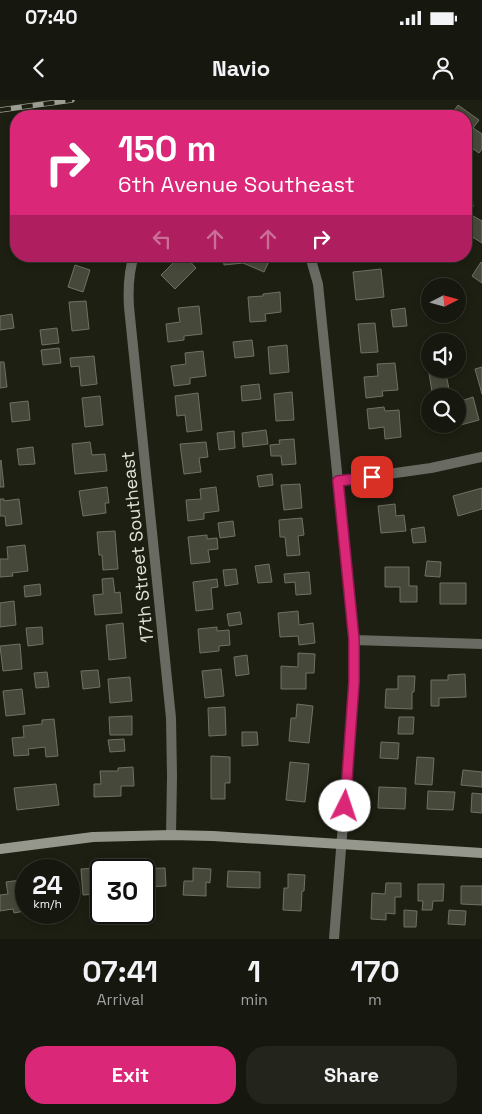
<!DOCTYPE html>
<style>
:root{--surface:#16170e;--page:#23241c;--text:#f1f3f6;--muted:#9e9f9e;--line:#35362e;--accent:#db2777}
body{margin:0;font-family:"Space Grotesk",sans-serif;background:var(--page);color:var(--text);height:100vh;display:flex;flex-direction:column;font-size:19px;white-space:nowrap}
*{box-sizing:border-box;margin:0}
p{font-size:16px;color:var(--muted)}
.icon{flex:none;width:28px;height:28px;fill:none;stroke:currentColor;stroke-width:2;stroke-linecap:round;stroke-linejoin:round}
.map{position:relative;height:839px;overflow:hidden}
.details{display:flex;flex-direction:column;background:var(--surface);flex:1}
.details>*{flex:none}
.hud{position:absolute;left:10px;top:10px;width:462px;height:152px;border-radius:20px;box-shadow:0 2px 8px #0003,0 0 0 1px var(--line);background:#db2777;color:#fff;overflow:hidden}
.needle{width:32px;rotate:84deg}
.tools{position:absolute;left:421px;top:178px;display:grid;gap:10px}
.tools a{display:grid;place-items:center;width:45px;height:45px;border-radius:50%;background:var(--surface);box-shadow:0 2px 8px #0003,0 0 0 1px var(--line);font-size:25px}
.speed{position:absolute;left:15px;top:759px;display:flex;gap:10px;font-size:25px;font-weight:700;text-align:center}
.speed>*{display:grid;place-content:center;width:65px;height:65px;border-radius:50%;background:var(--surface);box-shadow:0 2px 8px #0003,0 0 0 1px var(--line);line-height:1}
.speed small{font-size:12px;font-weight:400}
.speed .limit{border:2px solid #111;border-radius:8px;background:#fff;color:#111}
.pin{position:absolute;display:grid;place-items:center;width:42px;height:42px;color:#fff;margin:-21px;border-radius:10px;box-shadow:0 2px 8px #0006}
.me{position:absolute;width:55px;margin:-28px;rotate:4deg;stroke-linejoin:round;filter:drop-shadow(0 0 4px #0008)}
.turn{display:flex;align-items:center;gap:18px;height:105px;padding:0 25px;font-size:22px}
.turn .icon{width:65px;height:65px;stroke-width:2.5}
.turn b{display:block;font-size:35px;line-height:42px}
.lanes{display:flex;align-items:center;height:48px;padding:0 25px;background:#0003;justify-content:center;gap:25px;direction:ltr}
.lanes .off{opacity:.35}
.eta{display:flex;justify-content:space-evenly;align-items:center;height:85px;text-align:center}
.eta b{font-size:30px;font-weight:700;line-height:35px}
.button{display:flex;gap:10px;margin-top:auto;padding:10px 25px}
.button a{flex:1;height:58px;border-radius:20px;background:var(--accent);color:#fff;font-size:20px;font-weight:700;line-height:58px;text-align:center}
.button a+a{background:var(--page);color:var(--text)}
.status{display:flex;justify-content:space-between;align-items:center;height:35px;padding:0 25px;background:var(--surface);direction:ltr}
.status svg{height:14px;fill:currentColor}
header{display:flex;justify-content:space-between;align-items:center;height:65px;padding:0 25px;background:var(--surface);font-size:22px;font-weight:700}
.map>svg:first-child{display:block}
.building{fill:#46493a;stroke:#6f7262}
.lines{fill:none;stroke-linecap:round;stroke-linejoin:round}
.street{stroke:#696b63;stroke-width:10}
.secondary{stroke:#95978c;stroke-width:10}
.rail-casing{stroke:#9c9e93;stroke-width:5.5}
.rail{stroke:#1d1f12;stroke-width:4;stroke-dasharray:11;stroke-linecap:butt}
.route-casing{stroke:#8e194d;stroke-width:12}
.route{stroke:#db2777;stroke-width:9}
.labels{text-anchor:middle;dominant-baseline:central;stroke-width:4;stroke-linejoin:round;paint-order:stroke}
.street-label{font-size:18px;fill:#e1e2d9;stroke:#1d1f12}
</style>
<div class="status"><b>07:40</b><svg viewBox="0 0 49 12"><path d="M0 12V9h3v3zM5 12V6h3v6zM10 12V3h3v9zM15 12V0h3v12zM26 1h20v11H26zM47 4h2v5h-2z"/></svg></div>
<header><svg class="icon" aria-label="back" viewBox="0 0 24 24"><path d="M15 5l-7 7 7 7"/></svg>Navio<svg class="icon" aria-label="person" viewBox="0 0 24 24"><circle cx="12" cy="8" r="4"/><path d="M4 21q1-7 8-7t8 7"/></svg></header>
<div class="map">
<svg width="482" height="839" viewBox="0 0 482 839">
<rect width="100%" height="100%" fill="#1d1f12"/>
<path class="building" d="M458 5 479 20 473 28 482 34V49L479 53 466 44V16H453L451 15Z
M466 70H468L469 84H471L473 107 466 108Z
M473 116 482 121V143L466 133V127Z
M60 156H78L76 162Z
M180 156H185L196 168 175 189 161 175Z
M223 156H270L271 157 264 172 243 163 224 165Z
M481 162 482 163V183L472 176Z
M75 165 90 170 83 192 68 187Z
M381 169 384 197 356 200 353 172Z
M280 192 281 212 265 214 266 221 250 222 248 197 263 196V194Z
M86 201 89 229 72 231 69 202Z
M199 206 202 234 184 236V240L168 242 166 224 180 222 178 208Z
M405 208 407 226 393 227 391 210Z
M12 214 14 228 0 230V216Z
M375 223 378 252 361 253 358 224Z
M57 228 59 243 42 245 40 230Z
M252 240 254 256 235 258 233 242Z
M287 245 289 272 270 274 268 247Z
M59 248 61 263 43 265 41 250Z
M203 251 206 276 190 278V284L174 286 171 266 186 264 185 253Z
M94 256 97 284 81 286 79 266 71 267 70 258Z
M0 262H4L7 287 0 288Z
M395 263 398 290 382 291 383 296 366 298 364 277 378 276 377 264Z
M482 267V294L475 269Z
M445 269 449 289 432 292 429 273Z
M259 284 261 299 242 301 241 286Z
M292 292 294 320 276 321 274 294Z
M198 293 202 330 187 332 185 315 177 316 175 296Z
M100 296 103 325 85 327 82 298Z
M473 297 479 320 453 327 452 324H458V302Z
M28 301 30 320 12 322 10 303Z
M384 307 385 311 399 310 401 337 385 339 384 327 369 329 367 309Z
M266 330 268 344 243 347 242 333Z
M234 331 235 348 219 350 217 333Z
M294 339 296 364 282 365 281 356H271L270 345 280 344 279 340Z
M90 342 92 355 105 354 107 371 75 374 72 344Z
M206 342 208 357 199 358 201 372 184 374 180 344Z
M33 347 35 364 19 365 17 349Z
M1 360 4 387H0V361Z
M272 374 273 385 259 387 257 376Z
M300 384 302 408 284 410 281 385Z
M107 387 109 403H105L106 413 83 416 79 391Z
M216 387 219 411 204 413V419L188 421 186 400 201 399 200 389Z
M482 388V409L458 416 453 396Z
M0 399H4V401L19 399 22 424 6 426 5 416H0Z
M395 404 396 416 404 415 406 431 381 433 378 406Z
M302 418 304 435 298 436 300 455 287 456 285 437H280L279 420Z
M233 421 235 436 220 438 218 423Z
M424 427 426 442 413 443 411 429Z
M115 431 118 469 103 470 102 455H99L97 432Z
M207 435V439L217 438 218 449 208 450 210 462 191 464 188 437Z
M25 445 28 471 12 473 13 476 0 477V459H8L7 447Z
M427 461 441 462 440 477 425 476Z
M269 464 272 482 258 483 255 466Z
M385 467H409V486H417V502H400V487H385Z
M236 469 238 484 225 486 223 470Z
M309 472 311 494 296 495 295 482 285 483 284 474Z
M113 478 115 493 120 492 122 513 95 515 93 495 103 494 102 479Z
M217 479 218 487 211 488 213 509 196 511 193 482Z
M440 483H466V504H440Z
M40 484 41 495 25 497 24 486Z
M14 501 16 525 0 527V503Z
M298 511 299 525 313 523 315 543 299 545 298 536 280 537 278 513Z
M240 512 242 524 229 526 227 514Z
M123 523 126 558 109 560 106 525Z
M42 527 43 544 28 546 26 528Z
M217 527V531L229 530 230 545 219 546V551L200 553 198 529Z
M20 544 22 569 3 571 0 546Z
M298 553 315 554 314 573H306V589H281V566L298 567Z
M247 555 249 574 236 576 234 557Z
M221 569 224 596 205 598 202 571Z
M98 570 100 587 83 589 81 571Z
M47 572 49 587 36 588 34 573Z
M465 574 466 597 439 598V606H431V580H448V575Z
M398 576H415L414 592H412V609L385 608 386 589H398Z
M130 577 132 601 110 603 108 579Z
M22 589 25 614 6 616 3 591Z
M297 604 313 606 309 643 289 641 291 618H296Z
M225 607 226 635 209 636 208 608Z
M132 616V635H110L109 617Z
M399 617H414L413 634H398Z
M54 619 58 656 46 657 45 647 28 649 29 655 14 656 12 638 24 637 23 626 42 624V620Z
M242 632H257L258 645 242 646Z
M124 639 125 651 110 652 108 640Z
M381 642 399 643 398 659 380 658Z
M211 656 230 657V683H225V699H211Z
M417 657 434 658 432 685 415 684Z
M290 662 309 664 305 702 286 700Z
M133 667 134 686H121V696L94 697V684H101L100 671H118V668Z
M463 670 482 672V687L461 685Z
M56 684 59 705 17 710 14 688Z
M379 687 406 688 405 709 378 708Z
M428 691 455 692 453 710 427 709Z
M472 693 482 694V713L471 712Z
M96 768V770L110 769V770H101V788H98V794L83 795 81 769Z
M165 768 166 786 144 787V770H131V769Z
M193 768 211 769 210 783 206 782V796L183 795 184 781H193Z
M228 771 260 772V788L227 787Z
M288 774 305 775 304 791H302L301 811 283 810 284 788H288Z
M21 780 25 811 14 813 13 809 0 811V795L8 794 6 782Z
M386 783H401V797H395V814L386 813V820L371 819 372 793 385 794Z
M418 784H444L443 801H433L432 810H422L423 801H418Z
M461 786H482V805L461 804Z
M404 810 417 811 416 827H404Z
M449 810 466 811 465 825 448 824Z"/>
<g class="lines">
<path class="street" d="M134 156C128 173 128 190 129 207L171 618 172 676 171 735
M310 156 318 184 354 540V583L334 839
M338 381 431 368 482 357
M354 540 482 544"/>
<path class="secondary" d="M0 749 93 737 171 735 213 736 482 753"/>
<defs>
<path id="rail" d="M0 10 72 0"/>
</defs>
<use href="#rail" class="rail-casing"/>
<use href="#rail" class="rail"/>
</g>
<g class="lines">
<defs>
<path id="route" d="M345 706 354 582V540L338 381 372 377"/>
</defs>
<use href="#route" class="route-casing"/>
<use href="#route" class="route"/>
</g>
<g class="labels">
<g class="street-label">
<text transform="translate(137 447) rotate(-96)">17th Street Southeast</text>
</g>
</g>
</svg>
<div class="tools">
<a><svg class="needle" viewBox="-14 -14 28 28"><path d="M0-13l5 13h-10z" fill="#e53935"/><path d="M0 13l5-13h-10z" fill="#9e9f9e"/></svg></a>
<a><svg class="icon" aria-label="sound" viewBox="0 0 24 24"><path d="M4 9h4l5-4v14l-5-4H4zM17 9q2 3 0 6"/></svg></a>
<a><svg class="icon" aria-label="search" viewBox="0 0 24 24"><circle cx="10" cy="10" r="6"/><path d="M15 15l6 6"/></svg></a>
</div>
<div class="speed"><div>24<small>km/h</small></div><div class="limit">30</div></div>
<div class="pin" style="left:372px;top:377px;background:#d93025"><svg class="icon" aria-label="arrive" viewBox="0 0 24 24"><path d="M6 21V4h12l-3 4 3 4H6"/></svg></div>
<svg class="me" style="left:345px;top:706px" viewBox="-20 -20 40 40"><circle r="19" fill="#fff"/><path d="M0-13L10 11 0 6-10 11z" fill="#db2777"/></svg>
<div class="hud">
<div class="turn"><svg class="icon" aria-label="right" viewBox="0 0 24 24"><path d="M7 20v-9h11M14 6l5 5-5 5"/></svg><div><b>150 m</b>6th Avenue Southeast</div></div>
<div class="lanes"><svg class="icon off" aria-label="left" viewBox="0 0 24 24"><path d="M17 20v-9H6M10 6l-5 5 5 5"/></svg><svg class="icon off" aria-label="ahead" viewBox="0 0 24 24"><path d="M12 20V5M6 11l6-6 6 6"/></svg><svg class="icon off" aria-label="ahead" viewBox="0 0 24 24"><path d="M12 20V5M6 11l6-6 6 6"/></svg><svg class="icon" aria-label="right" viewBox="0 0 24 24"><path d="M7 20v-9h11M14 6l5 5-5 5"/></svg></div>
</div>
</div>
<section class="details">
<div class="eta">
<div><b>07:41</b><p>Arrival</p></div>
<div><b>1</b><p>min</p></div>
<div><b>170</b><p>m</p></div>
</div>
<div class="button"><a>Exit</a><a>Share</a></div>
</section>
